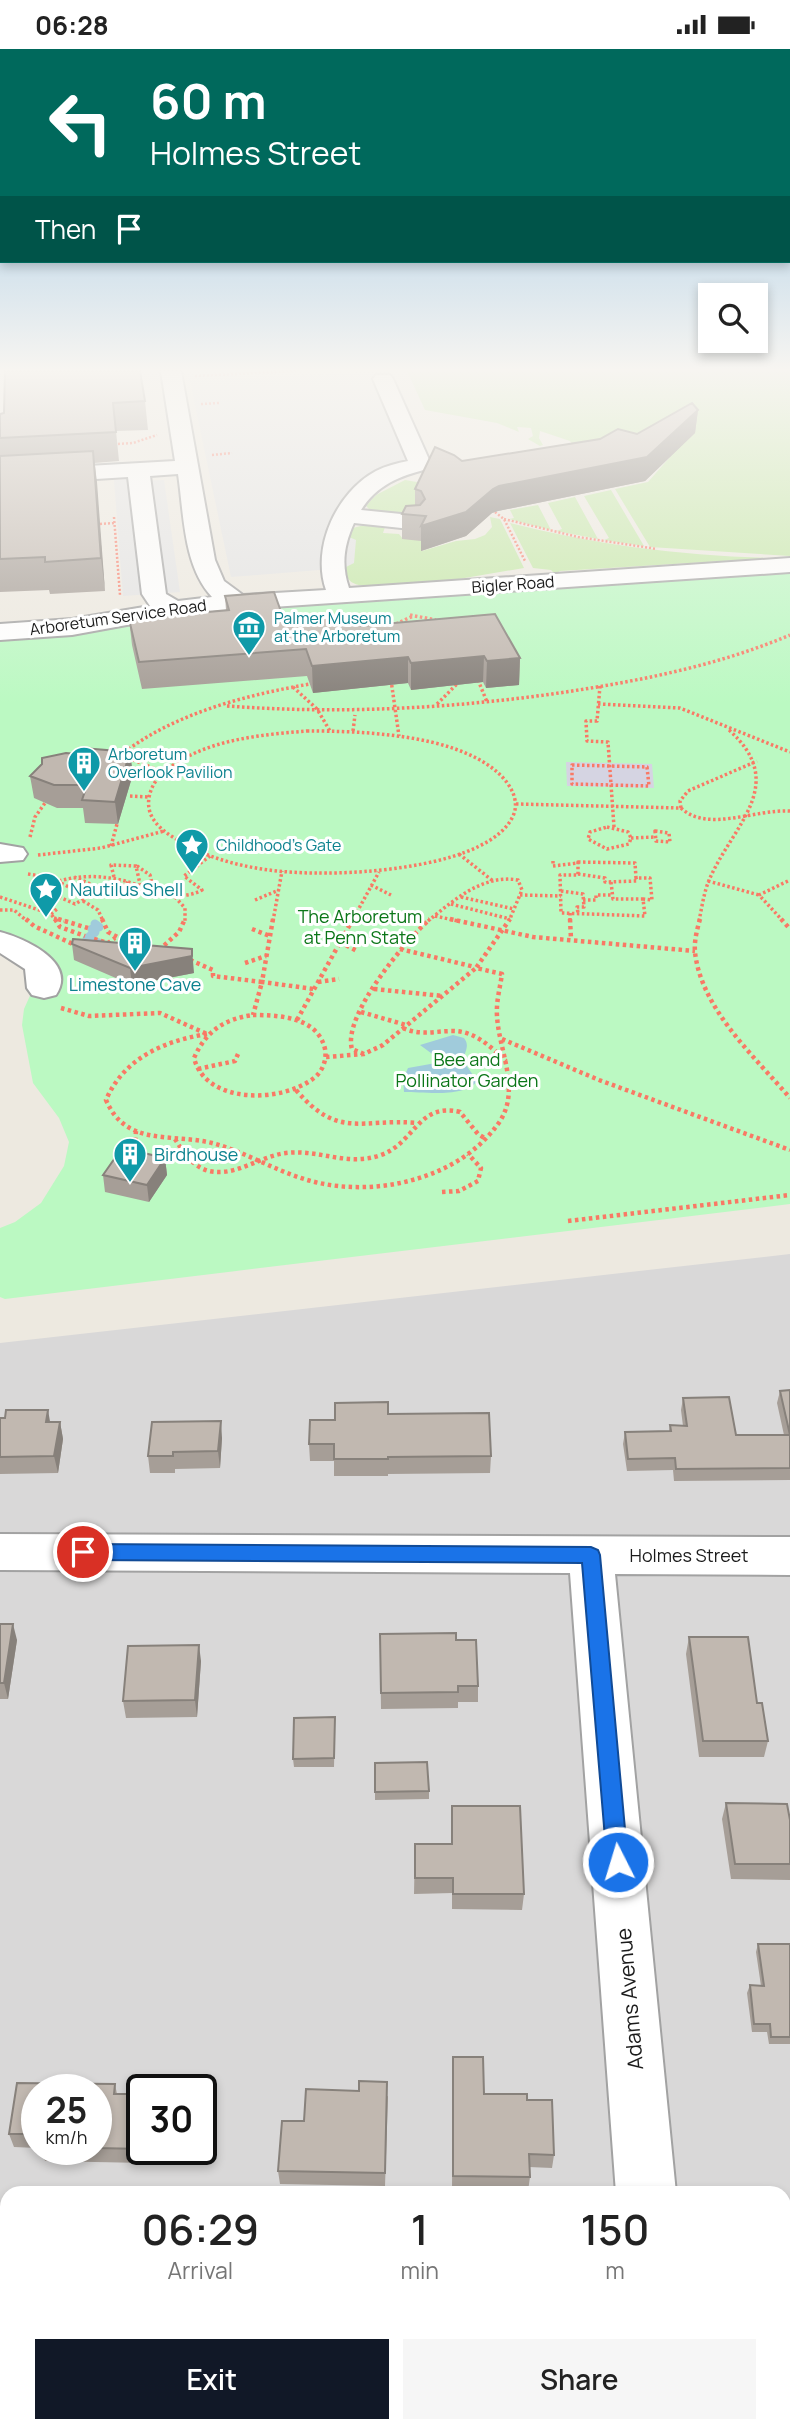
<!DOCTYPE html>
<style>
:root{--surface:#fff;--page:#f6f6f6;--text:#222;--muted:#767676;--accent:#111827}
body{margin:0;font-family:Manrope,sans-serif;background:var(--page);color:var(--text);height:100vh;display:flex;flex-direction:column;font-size:26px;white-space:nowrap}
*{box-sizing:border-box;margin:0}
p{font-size:23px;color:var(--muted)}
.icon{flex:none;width:38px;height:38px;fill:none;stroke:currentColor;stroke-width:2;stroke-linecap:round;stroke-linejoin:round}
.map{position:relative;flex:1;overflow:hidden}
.panel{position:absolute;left:0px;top:2137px;width:791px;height:247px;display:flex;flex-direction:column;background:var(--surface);border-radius:21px 21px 0 0;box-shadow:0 4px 10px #0003}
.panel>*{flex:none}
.guide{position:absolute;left:0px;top:0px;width:791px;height:214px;box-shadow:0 4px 10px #0003;background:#00695c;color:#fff;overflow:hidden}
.controls{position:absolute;left:698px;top:234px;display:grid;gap:14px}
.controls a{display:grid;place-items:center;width:70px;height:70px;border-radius:0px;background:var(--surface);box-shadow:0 4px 10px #0003;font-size:35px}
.speed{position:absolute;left:21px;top:2025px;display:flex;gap:14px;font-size:35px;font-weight:700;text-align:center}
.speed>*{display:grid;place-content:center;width:91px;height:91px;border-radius:50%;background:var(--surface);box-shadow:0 4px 10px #0003;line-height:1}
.speed small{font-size:18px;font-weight:400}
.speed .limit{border:4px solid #111;border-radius:10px;background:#fff;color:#111}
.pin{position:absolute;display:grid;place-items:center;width:60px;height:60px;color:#fff;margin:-30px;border:4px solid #fff;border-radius:50%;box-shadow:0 2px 7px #0007}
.me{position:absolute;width:77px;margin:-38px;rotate:355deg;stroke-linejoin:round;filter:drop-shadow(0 0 5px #0008)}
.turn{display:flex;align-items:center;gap:24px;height:147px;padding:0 35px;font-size:32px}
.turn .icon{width:91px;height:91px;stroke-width:2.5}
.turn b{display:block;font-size:49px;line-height:60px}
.then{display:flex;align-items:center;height:66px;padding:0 35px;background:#0003;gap:14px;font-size:26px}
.eta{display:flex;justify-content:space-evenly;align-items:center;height:119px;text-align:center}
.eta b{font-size:42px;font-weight:600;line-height:49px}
.action{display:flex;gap:14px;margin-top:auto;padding:14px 35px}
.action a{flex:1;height:80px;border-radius:0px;background:var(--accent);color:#fff;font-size:28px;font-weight:600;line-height:80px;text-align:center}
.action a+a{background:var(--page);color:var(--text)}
.status{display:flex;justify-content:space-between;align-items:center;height:49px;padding:0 35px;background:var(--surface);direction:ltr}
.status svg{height:19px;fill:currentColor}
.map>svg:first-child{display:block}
.residential{fill:#d9d8d8;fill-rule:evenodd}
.grass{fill:#c3e8a5}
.park{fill:#bbf9c2}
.parking{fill:#e3e3e3}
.plaza{fill:#d5d4e2}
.water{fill:#a0cbdb}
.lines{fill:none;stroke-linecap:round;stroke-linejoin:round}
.stream{stroke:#a0cbdb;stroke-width:9}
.minor-casing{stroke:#a2a2a2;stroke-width:4}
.path-far2{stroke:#f97965;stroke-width:2.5;stroke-dasharray:2 2;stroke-linecap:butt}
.path-far1{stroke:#f97965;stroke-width:3.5;stroke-dasharray:2.5 2.5;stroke-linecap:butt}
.path{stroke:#f97965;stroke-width:4.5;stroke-dasharray:3.5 3.5;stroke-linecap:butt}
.minor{fill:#fff;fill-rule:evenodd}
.wall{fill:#a69e97}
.shaded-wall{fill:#87817b}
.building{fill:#c1b8b0;stroke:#87817b;stroke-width:2}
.route{fill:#1a73e8;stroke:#114b97;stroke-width:2}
.labels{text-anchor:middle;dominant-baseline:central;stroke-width:6;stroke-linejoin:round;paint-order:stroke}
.far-street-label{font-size:16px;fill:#1b1b1b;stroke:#fff}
.far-culture-label{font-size:16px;fill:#0d838f;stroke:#fff;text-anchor:start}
.culture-label{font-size:18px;fill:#0d838f;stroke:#fff;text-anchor:start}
.park-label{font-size:18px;fill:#0b7618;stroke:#fff}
.street-label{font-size:18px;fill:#1b1b1b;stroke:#fff}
.near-street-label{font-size:21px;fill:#1b1b1b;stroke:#fff}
</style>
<div class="status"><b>06:28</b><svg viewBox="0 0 49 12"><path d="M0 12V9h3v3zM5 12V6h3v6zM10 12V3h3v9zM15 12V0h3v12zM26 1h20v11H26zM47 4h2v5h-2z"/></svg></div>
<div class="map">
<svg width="790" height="2382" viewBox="0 0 790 2382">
<rect width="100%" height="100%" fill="#ede9e0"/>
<path class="residential" d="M790 1205V2382H0V1294ZM37 2040H96V2100H37ZM142 2040H201V2100H142ZM7 2144H784V2376H7Z"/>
<path class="grass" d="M407 322H790V507L650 498 615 440 648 433 670 408 585 416 570 392 540 382 539 389 543 396 540 397 528 390 533 387 531 379 517 378 519 383 497 374 425 361Z
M405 431 417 433 424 438 412 469 373 464 366 457 374 447Z
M611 441 644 497 604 491 609 489 584 447Z
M575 448 598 490 556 482 562 480 548 454Z
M538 456 551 481 509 470 514 469 510 461Z
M490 468 500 470 524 519 453 531 367 537C353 536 347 533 344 519L348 515V488L353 479 368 475H386L383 484 399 485 403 490H422V502L456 492 475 490 485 486 492 478Z
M510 474C596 496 683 507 772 509L560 522 555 525 551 521 533 519Z"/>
<path class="park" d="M790 520V1155L5 1250 0 1248V1179L15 1173 41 1154 64 1117 69 1093 59 1069 33 1034 22 976 24 960 33 940 30 919 0 902V577Z"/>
<path class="parking" d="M390 322 432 418 390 433 369 453 350 483 349 488 356 491 354 514 344 519 231 528 190 332Z
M139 429 140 432 164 431 180 543 123 547 114 431Z"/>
<path class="plaza" d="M566 713 652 715 654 739 567 737Z"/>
<path class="water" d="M453 986 464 989C471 998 463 1003 464 1013L477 1032C465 1049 425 1043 404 1043L403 1030 408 1019 436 1014 435 1007 420 996Z"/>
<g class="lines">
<path class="stream" d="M95 875 99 878 92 880 95 883 87 890 99 894 97 896"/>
<defs>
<path id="minor" d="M161 322H181L215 511 224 532 243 546 326 541C311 498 337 443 376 422 386 417 397 414 408 412L373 330 376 326H390L393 330 431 415 428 420C399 427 377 436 361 461L411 466 419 468 422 473 419 478 411 480 354 474C344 496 341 516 349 539L790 509V523L198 563 72 586 0 591V575L72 570 150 557 142 545 128 428 0 436V422L175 412ZM178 425C184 465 183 517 212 548L178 552 166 545 150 427Z
M0 795 23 799 27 805 23 811 0 813Z
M0 883C24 889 78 913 56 946L44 949 32 946 27 939 25 920 0 904Z
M0 1485 790 1488V1526L615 1525 676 2144H616L570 1524 0 1521Z
M0 2246H7V2308H0Z
M784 2248H790V2310H784Z
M634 2376H698L699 2382H635Z"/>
</defs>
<use href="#minor" class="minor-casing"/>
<path class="path-far2" d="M195 327 296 322
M201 355 219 354
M118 395 133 394 157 386
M212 406 232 404
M495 463 504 470 525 512
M114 468 120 546
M504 470 578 488 657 500
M100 475 114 474"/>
<path class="path-far1" d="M410 566 436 571
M396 575 413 567
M391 631 399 687
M478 631 487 653
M600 637 597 672H586L587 692 608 693 614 778
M293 638 317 660 330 682
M437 655 458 634
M598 655 680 659 790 703
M227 657C336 665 444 660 552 645 634 633 714 618 790 586
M307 682C362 682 452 685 496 722 508 732 521 750 513 767 490 817 364 825 317 824 270 824 219 816 179 792 168 785 158 779 152 768 144 753 151 735 162 725 200 691 258 686 307 682Z
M353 682 355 666
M572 716 647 718 649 737 572 735Z
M163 723 121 706C172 665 246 646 310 635
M130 747 148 748
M516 755 681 759C707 784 755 760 790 762
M681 759 680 752 688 742 757 712
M607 778 628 783 631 789 629 795 607 800 588 790 590 783Z
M655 782 669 784 670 793 656 792Z
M30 788 35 768 45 754
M631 789 655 788
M111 797 117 775
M459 805 493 832
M38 806 101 799 164 782
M553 812V817L578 814
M578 813 635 814 636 829H650L652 851 643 850 645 867 561 864 560 826H578Z
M137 817 150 826 153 838
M28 825 48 828 88 847
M578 825 605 829V833L637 832 636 829
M74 828 114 845 128 833
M114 828 111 816 136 817 140 835
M708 832 759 846
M611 833 613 850H643
M371 836 391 846
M101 840 75 855 50 844 56 838 55 833C76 827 95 826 116 830 145 835 175 856 202 841L184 827 210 807
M561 842 583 845 584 858H577L578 864
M520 846 561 847
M0 848 51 865 56 872
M175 848 185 859V872
M461 848 514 860
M255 851 279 841
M583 851H596V846H613
M83 852 98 861 103 872
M451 855 510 870
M0 861H14L27 872
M570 864V872
M51 865 57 860
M435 867 458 872
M54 869 64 872
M273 872 282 822
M352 872 379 823
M358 872 377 869
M428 872C454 851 483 825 518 831L522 841 509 872
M699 872C702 858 704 842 710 829 734 775 789 735 729 681
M783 872 759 846 790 831"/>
<path class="path" d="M26 870 34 877 75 896
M55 870 60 878 85 887
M58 870 88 879
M102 870 108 883 134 897
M273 870 262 933 314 940
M450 870 533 888 695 902
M570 870 571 890
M700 870C697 881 694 892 695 903 701 960 755 1008 790 1049
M781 870 790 880
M351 873 369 870
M252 880 270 887
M94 890 108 894 115 889
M340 893 357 902
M400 900 475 918
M159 901 179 883 185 870
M190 911 213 921V927L262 933 253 966
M245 914 266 907
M318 933 339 930
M374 940 443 947
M61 959 89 967 160 964 207 985
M361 963 406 976
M253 966C279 966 318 968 325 1000 327 1010 323 1022 314 1029 282 1054 206 1056 194 1009 206 982 224 970 253 966Z
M297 971 353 870
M403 979C420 987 435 982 453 982 475 982 491 998 506 1012
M207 985C164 992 124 1009 106 1051 126 1098 171 1084 212 1094 246 1103 277 1123 311 1132 374 1149 458 1131 498 1075 522 1042 499 1003 497 967 496 953 500 939 502 925L476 919 510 870
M502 990 599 1031 790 1101
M364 1005 352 1000C342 967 406 891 430 870
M326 1008 364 1005 383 996 476 919
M198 1020 235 1012 238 1005
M296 1041C339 1091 361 1069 417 1074
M175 1090C183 1103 193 1118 209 1122 236 1128 260 1107 286 1104 319 1100 348 1118 381 1106 415 1094 418 1053 460 1063L478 1085 486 1090
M134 1106 136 1082
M442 1143 459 1142 478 1132 481 1119 468 1105
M568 1172 790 1146"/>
<use href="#minor" class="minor"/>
</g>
<path class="wall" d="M5 322 145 352 148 381 116 382 119 412 94 414 105 542 50 545 49 541 0 543V365L4 364Z
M698 361 695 384 645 432 498 462 492 464 466 487 421 502V492L402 490V465L415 456V440L462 412 637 385Z
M225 547 284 571 361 577 520 609 519 636 486 639 483 633 411 641 408 634 313 644 307 627 142 640 132 596 129 570 226 561Z
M77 705 133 725 118 775 85 774 83 759H57L34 749 30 727Z
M72 895 194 924 132 936 74 911Z
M165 1109 167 1126 149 1153 105 1143 103 1126Z
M790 1341V1431L674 1432 673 1421 627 1422 623 1395 625 1383 669 1382 670 1376 683 1377 681 1361 683 1349 736 1386H784L777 1354 780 1342Z
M388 1365 491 1407 490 1424 388 1425V1427H334V1412H310L309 1395 335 1371Z
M0 1369 60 1373 63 1390 58 1424 0 1425Z
M222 1389 220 1419 175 1420V1424H150L148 1407Z
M0 1575 17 1591 8 1650H0Z
M380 1585 456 1591 478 1637V1653H458V1659L381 1660Z
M689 1588 757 1654 768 1692 764 1708H699L686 1605Z
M201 1612 197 1668 126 1669 123 1652Z
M335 1677 334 1718H294L293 1710Z
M375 1714 429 1742V1750L375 1751Z
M726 1754 790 1771V1831L731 1830 722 1770Z
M452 1757 524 1845 522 1861 452 1860V1844L414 1845 415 1795H451Z
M758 1895H790V1995H769L767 1983H752L747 1944 750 1936 761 1937 756 1903Z
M453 2008 484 2045 527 2051 554 2106 552 2119 529 2118 530 2128 528 2142 452 2140Z
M17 2034 115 2035 117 2045H142V2100H196L195 2115 45 2112 41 2100H96V2040H37V2099L14 2098 9 2085Z
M388 2047 385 2137 280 2135 278 2122 304 2072Z"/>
<path class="shaded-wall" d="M698 361 695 384 645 432 498 462 492 464 466 487 421 502V477L493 440 499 437 647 408Z
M93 402 97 433 105 542 101 509Z
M484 607 483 633 411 641V614Z
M408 608V634L313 644 312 617Z
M520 609 519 636 486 639 487 612Z
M130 703 133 725 118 775 115 753Z
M192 900 194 924 132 936 130 919Z
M165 1109 167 1126 149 1153 147 1136Z
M48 1361 51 1378 46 1373Z
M221 1372 222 1389 220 1419 218 1402Z
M60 1373 63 1390 58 1424 54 1407Z
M13 1575 17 1591 8 1650 4 1634Z
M199 1596 201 1612 197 1668 195 1651Z
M192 2100H196L195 2115 192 2101Z"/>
<path class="building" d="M5 322H140L145 352 113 354 116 383 0 389V365L4 364Z
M692 354 698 361 647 408 499 437 493 440 466 463 421 477 426 467 402 465 406 457 420 456 425 450 421 442 415 440 435 398 454 406 462 412 600 390 618 380 637 385Z
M93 402 101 509 45 513V508L0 510V407Z
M274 543 284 571 356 565 361 577 495 565 520 609 487 612 484 607 411 614 408 608 312 617 306 600 139 613 129 570 229 561 225 547Z
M82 699 130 703 115 753 82 751 87 736H54L30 727 42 715V709L66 704 77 705Z
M73 890 192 900V907L130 919 72 895Z
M122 1099 165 1109 147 1136 103 1126Z
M790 1341V1419L676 1420 675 1409 628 1410 625 1383 671 1382 670 1376 687 1377 683 1349 729 1348 736 1386H790L780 1342Z
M388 1353V1365L489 1364 491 1407 388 1408V1410H334V1395H309L310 1371H335V1354Z
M6 1361H48L46 1373H60L54 1407 0 1408V1369H5Z
M221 1372 218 1402 173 1403V1407H148L152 1373Z
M0 1575H13L4 1634H0Z
M456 1584V1591H476L478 1637H458V1643L381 1644 380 1585Z
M689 1588H748L757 1654H762L768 1692H703Z
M199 1596 195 1651 123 1652 128 1597Z
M335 1668 334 1709 293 1710 294 1669Z
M427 1713 429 1742 375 1743V1714Z
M726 1754 787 1755 790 1771V1815H735Z
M452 1757H520L524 1845H453V1829H415V1795H452Z
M758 1895H790V1988H771L770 1975H754L750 1936 764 1937Z
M453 2008H483L484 2045H527V2051H552L554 2106 529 2105 530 2128 453 2127Z
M359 2032 387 2033 385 2124 278 2122 282 2072H304L306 2040 359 2042Z
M17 2034 115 2035 114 2045H142V2100H192V2101L96 2099V2040H37V2085H9Z"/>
<linearGradient id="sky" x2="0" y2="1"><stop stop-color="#8bbde3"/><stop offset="0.49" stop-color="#f7f5f1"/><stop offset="1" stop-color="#f7f5f1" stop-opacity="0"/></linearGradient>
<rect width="790" height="655" fill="url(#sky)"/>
<path class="route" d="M83 1495 591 1498 598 1501 600 1506 628 1813 625 1820 618 1823 610 1820 607 1813 582 1514 83 1511 76 1508 74 1503 76 1498Z"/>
<defs>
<symbol id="museum-pin" viewBox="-11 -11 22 30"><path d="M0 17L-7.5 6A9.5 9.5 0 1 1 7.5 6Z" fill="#0f9aa8" stroke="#fff"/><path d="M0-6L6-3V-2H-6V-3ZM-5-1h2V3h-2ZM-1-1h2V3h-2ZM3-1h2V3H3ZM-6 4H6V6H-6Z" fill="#fff"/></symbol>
<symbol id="building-pin" viewBox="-11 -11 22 30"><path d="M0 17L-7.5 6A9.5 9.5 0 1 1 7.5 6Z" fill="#0f9aa8" stroke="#fff"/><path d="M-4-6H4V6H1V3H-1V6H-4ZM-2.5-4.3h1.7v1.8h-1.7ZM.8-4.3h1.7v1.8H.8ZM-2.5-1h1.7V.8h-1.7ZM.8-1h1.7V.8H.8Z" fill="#fff"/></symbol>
<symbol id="sight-pin" viewBox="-11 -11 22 30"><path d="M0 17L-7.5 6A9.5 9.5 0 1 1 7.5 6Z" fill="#0f9aa8" stroke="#fff"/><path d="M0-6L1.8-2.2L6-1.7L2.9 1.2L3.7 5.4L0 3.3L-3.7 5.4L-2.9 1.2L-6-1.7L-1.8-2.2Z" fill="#fff"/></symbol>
</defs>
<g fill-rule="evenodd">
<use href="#museum-pin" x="230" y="559" width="38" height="52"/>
<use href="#building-pin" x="65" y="695" width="38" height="52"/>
<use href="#sight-pin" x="173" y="777" width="38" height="52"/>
<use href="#sight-pin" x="27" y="821" width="38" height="52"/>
<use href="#building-pin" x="116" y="875" width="38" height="52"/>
<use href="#building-pin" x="111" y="1086" width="38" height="52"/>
</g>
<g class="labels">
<g class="far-street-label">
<text transform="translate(513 535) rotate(-4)">Bigler Road</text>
<text transform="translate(118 568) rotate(-8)">Arboretum Service Road</text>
</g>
<g class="far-culture-label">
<text x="274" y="569">Palmer Museum<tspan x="274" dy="18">at the Arboretum</tspan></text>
<text x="108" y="705">Arboretum<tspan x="108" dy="18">Overlook Pavilion</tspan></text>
<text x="216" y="796">Childhood's Gate</text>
</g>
<g class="culture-label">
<text x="70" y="840">Nautilus Shell</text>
<text x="135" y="935" text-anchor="middle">Limestone Cave</text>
<text x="154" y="1105">Birdhouse</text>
</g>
<g class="park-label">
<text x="360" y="867">The Arboretum<tspan x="360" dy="21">at Penn State</tspan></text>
<text x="467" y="1010">Bee and<tspan x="467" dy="21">Pollinator Garden</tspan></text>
</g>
<g class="street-label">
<text x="689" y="1506">Holmes Street</text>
</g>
<g class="near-street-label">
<text transform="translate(629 1950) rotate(-95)">Adams Avenue</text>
</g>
</g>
</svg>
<div class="controls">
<a><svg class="icon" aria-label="search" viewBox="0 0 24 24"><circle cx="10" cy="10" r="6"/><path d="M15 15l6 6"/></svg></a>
</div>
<div class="speed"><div>25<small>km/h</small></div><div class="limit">30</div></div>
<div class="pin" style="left:83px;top:1503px;background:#d93025"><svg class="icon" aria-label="arrive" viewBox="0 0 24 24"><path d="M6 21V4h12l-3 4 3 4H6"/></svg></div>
<svg class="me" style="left:618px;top:1813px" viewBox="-20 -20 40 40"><circle r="17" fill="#1a73e8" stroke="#fff" stroke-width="3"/><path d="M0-11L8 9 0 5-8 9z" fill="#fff"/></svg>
<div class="guide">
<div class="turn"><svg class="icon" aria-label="left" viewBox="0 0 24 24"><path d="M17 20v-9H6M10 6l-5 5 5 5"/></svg><div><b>60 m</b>Holmes Street</div></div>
<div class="then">Then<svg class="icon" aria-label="arrive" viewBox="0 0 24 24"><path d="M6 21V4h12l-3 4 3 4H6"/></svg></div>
</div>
<section class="panel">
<div class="eta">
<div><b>06:29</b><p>Arrival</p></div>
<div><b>1</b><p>min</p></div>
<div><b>150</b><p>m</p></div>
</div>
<div class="action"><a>Exit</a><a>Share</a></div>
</section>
</div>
